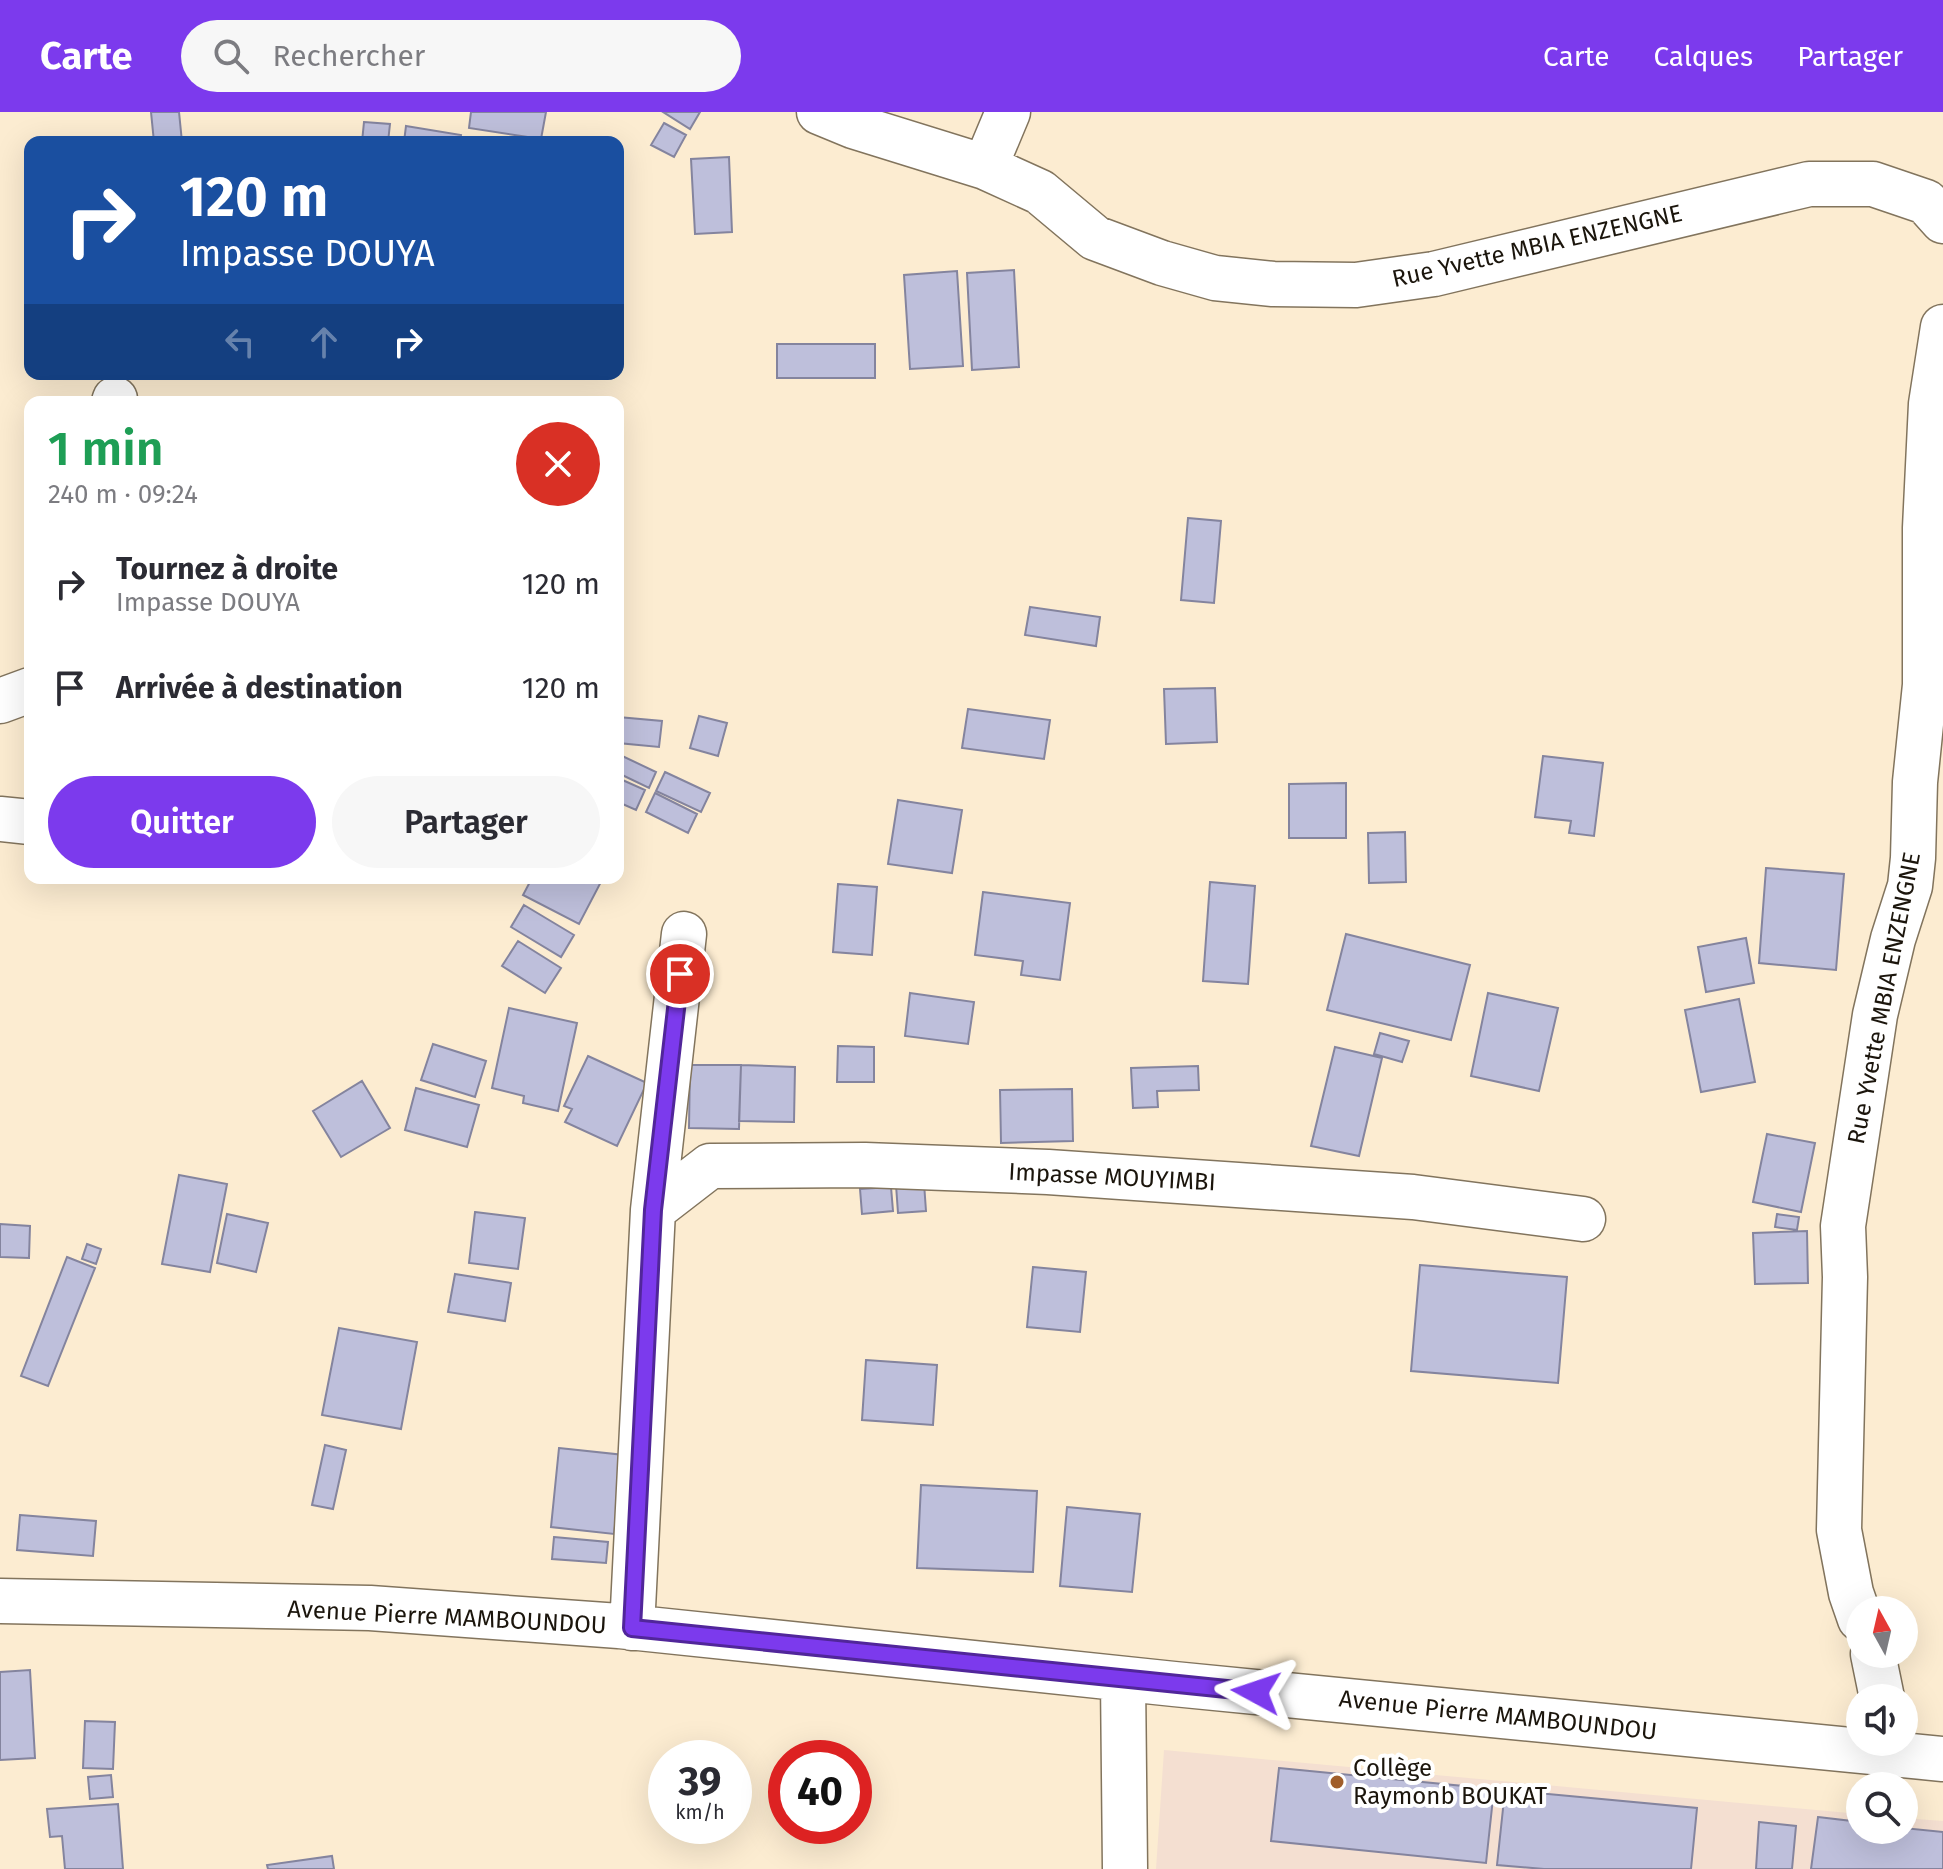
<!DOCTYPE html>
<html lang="fr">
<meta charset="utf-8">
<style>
:root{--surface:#fff;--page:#f7f7f7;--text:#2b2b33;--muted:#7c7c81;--accent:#7c3aed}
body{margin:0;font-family:"Fira Sans",sans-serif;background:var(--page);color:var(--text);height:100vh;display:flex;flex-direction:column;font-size:30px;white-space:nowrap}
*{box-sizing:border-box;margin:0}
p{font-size:26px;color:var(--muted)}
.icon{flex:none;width:44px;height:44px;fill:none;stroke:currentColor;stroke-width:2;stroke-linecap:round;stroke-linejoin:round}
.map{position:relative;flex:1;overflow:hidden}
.side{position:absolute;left:24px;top:284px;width:600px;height:488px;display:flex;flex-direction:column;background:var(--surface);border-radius:16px;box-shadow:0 8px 32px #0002}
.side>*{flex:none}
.banner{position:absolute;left:24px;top:24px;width:600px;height:244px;border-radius:16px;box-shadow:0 8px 32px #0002;background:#1a4fa0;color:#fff;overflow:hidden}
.needle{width:52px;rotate:352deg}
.buttons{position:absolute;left:1846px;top:1484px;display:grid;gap:16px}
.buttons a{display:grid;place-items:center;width:72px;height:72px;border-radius:50%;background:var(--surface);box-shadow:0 8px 32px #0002;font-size:40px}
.speed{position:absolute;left:648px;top:1628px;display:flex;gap:16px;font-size:40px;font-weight:700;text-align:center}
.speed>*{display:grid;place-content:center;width:104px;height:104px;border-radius:50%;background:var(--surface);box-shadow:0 8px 32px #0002;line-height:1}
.speed small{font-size:20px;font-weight:400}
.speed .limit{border:12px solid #d22;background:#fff;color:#111}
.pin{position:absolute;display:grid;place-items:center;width:68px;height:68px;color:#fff;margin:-34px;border:4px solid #fff;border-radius:50%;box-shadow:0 2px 8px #0007}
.me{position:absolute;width:88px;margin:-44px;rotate:275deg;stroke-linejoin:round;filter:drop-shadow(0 0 6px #0008)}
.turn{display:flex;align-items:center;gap:28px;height:168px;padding:0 24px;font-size:36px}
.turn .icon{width:104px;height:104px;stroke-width:2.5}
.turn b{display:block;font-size:56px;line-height:68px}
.lanes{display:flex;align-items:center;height:76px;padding:0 24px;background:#0003;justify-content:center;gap:40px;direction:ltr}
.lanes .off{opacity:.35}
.round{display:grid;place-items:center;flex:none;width:84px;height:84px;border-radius:42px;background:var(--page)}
.overview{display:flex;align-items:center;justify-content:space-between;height:136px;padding:0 24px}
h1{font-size:48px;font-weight:600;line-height:60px;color:#1e9e55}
.action{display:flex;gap:16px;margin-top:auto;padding:16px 24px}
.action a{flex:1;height:92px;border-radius:48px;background:var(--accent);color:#fff;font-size:32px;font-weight:600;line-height:92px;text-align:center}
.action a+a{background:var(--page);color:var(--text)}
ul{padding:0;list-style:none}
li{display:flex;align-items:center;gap:24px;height:104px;padding:0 24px}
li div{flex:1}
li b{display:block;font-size:30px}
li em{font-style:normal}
header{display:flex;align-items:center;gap:48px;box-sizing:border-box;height:112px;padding:0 40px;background:var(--accent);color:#fff}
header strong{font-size:38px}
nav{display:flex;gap:44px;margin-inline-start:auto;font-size:28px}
.search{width:560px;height:72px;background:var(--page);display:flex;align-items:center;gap:20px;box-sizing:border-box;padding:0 28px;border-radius:44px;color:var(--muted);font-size:30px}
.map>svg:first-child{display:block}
.education{fill:#f4dfd1}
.building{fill:#bebfdb;stroke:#84849e;stroke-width:2}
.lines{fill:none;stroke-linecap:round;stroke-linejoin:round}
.minor-casing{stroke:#82745d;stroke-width:47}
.minor{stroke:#fff;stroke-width:44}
.route-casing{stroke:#51269a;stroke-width:20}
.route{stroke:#7c3aed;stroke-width:14}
.poi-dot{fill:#a05e2b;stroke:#fff;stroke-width:3}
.labels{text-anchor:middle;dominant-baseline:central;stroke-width:8;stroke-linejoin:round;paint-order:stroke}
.street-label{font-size:24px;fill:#1b150c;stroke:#fff}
.poi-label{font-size:24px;fill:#1b150c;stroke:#fff;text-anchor:start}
</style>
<header>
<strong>Carte</strong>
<div class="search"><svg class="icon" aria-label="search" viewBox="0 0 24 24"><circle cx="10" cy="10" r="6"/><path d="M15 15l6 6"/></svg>Rechercher</div>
<nav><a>Carte</a><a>Calques</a><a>Partager</a></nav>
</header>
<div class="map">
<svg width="1943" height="1757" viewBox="0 0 1943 1757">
<rect width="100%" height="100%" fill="#fcecd1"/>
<path class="education" d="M1164 1638 1860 1702V1718H1904V1706L1943 1709V1757H1156Z"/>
<path class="building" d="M151 0H179L182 30H154Z
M471 0H546L541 27 469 16Z
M663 0H700L690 17Z
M364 10 390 12 388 30H362Z
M664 11 686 23 674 45 651 33Z
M406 14 461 23 460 30H404Z
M729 45 732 120 695 122 691 47Z
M1014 158 1019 255 972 258 967 161Z
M957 159 963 254 910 257 904 163Z
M777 232H875V266H777Z
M1188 406 1221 409 1214 491 1181 488Z
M1030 495 1100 505 1096 534 1025 523Z
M1215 576 1217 630 1166 632 1164 577Z
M968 597 1050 608 1044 647 962 636Z
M699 604 727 611 718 644 690 636Z
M618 605 662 609 659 635 618 631Z
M618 642 656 660 649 676 618 661Z
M1543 644 1603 651 1594 724 1569 721 1571 709 1535 705Z
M665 660 710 681 701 700 656 679Z
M618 666 645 678 636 698 618 690Z
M1346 671V726H1289V672Z
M655 681 697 702 688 721 646 700Z
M898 688 962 698 952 761 888 752Z
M1405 720 1406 770 1369 771 1368 721Z
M1766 756 1844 762 1836 858 1759 851Z
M532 766H603L579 812 523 783Z
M1210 770 1255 774 1248 872 1203 869Z
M838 772 877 775 872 843 833 840Z
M983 780 1070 791 1060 868 1021 863 1023 849 975 843Z
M524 793 574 823 561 845 511 815Z
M1346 822 1470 853 1451 928 1327 898Z
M1746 826 1754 871 1706 880 1698 835Z
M518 829 561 856 545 881 502 854Z
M910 881 974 890 968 932 905 924Z
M1488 881 1558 896 1539 979 1471 964Z
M1739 887 1755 970 1701 980 1685 898Z
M509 896 577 911 558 999 523 991 524 984 492 976Z
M1380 921 1409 929 1402 950 1374 942Z
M433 932 486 949 475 985 421 968Z
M838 934 874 935V970H837Z
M1335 935 1382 946 1359 1044 1311 1034Z
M588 944 647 971 617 1034 565 1010 572 997 564 994Z
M690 953H741L739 1017 689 1016Z
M741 953 795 955 794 1010 739 1009Z
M1198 954 1199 978 1157 979 1158 995 1133 996 1131 956Z
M362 969 390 1016 341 1045 313 999Z
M416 976 479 993 467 1035 405 1018Z
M1072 977 1073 1029 1001 1031 1000 978Z
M1767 1022 1815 1031 1801 1100 1753 1090Z
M179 1063 227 1072 210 1160 162 1152Z
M924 1071 926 1099 898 1101 896 1073Z
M891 1075 893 1099 862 1102 860 1077Z
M475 1100 525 1106 518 1157 469 1151Z
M227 1102 268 1111 256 1160 217 1151Z
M1777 1102 1799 1105 1797 1118 1775 1115Z
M0 1112 30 1114 29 1146 0 1145Z
M1807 1119 1808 1171 1755 1172 1753 1121Z
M87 1132 101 1137 96 1152 82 1147Z
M67 1145 95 1156 48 1274 21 1264Z
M1420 1153 1567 1165 1558 1271 1411 1259Z
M1033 1155 1086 1160 1080 1220 1027 1215Z
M455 1162 511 1171 505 1209 448 1200Z
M339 1216 417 1230 401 1317 322 1303Z
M866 1248 937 1253 933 1313 862 1308Z
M325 1333 346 1338 333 1397 312 1393Z
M559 1336 624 1343 614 1422 551 1415Z
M921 1373 1037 1379 1033 1460 917 1456Z
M1067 1395 1140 1402 1132 1480 1060 1474Z
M20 1403 96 1409 93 1444 17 1438Z
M554 1425 608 1430 606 1451 552 1447Z
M30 1558 35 1646 0 1648V1560Z
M85 1609 115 1610 113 1657 83 1656Z
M1279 1656 1494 1677 1486 1751 1271 1729Z
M111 1663 113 1685 90 1687 88 1665Z
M1505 1678 1697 1696 1691 1757H1544L1497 1753Z
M118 1692 123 1757H65L62 1724 50 1725 47 1697Z
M1818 1705 1860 1710V1718H1904V1716L1943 1720V1757H1811Z
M1759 1710 1796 1714 1792 1757H1756Z
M332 1744 334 1757H268L267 1753Z"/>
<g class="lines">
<defs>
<path id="minor" d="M819 0 853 14 985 55 1040 80 1095 126 1162 151 1215 166 1273 172 1356 173 1434 162 1809 72H1873L1926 90 1943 109
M985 55 1008 0
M114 290 115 287
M0 589 30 578
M0 707 30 710
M653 1098 710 1054 865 1053 1048 1060 1413 1085 1583 1107
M0 1489 370 1496 619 1514 1174 1572 1943 1647
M1860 1507 1851 1481 1839 1418 1845 1165 1843 1114 1875 903 1893 827 1910 774 1913 746 1915 670 1925 573V416L1931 292 1943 215
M632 1516 653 1098 684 822
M1873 1542 1882 1586
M1123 1567 1125 1757"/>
</defs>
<use href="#minor" class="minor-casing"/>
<use href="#minor" class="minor"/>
</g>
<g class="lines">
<defs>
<path id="route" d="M680 862 653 1098 632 1516 1256 1580"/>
</defs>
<use href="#route" class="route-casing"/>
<use href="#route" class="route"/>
</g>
<circle class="poi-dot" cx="1337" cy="1670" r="8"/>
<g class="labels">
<g class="street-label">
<text transform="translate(1537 134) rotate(-13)">Rue Yvette MBIA ENZENGNE</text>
<text transform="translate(1884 886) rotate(-79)">Rue Yvette MBIA ENZENGNE</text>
<text transform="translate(1112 1065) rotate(3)">Impasse MOUYIMBI</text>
<text transform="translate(447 1505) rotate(3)">Avenue Pierre MAMBOUNDOU</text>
<text transform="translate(1498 1603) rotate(6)">Avenue Pierre MAMBOUNDOU</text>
</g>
<g class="poi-label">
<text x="1353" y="1656">Collège<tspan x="1353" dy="28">Raymonb BOUKAT</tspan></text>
</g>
</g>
</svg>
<div class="buttons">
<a><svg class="needle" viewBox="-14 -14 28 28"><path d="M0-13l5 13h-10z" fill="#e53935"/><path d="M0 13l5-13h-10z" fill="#7c7c81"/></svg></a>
<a><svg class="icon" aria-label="sound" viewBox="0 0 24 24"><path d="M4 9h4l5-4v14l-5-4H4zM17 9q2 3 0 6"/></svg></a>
<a><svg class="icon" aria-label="search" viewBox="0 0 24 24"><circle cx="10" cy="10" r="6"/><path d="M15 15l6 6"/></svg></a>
</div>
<div class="speed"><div>39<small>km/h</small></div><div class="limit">40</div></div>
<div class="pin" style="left:680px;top:862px;background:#d93025"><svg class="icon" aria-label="arrive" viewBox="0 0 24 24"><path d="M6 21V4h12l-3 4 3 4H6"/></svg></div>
<svg class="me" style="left:1256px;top:1580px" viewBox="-20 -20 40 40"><path d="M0-17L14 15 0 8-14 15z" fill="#7c3aed" stroke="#fff" stroke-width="4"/></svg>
<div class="banner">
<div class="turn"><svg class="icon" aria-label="right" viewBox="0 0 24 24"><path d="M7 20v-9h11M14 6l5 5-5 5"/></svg><div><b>120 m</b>Impasse DOUYA</div></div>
<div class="lanes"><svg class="icon off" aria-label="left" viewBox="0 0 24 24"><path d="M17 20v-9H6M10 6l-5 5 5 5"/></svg><svg class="icon off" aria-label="ahead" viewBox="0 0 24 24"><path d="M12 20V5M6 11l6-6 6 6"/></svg><svg class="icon" aria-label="right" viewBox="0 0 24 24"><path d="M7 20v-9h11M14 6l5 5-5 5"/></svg></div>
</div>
<section class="side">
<div class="overview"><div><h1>1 min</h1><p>240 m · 09:24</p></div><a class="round" style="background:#d93025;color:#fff"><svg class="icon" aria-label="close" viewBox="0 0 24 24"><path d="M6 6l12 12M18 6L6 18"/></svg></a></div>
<ul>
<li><svg class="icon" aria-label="right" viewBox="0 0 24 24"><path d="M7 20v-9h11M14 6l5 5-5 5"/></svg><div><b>Tournez à droite</b><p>Impasse DOUYA</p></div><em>120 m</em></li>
<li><svg class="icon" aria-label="arrive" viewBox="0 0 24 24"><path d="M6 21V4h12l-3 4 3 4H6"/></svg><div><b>Arrivée à destination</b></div><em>120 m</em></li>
</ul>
<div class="action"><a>Quitter</a><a>Partager</a></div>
</section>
</div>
